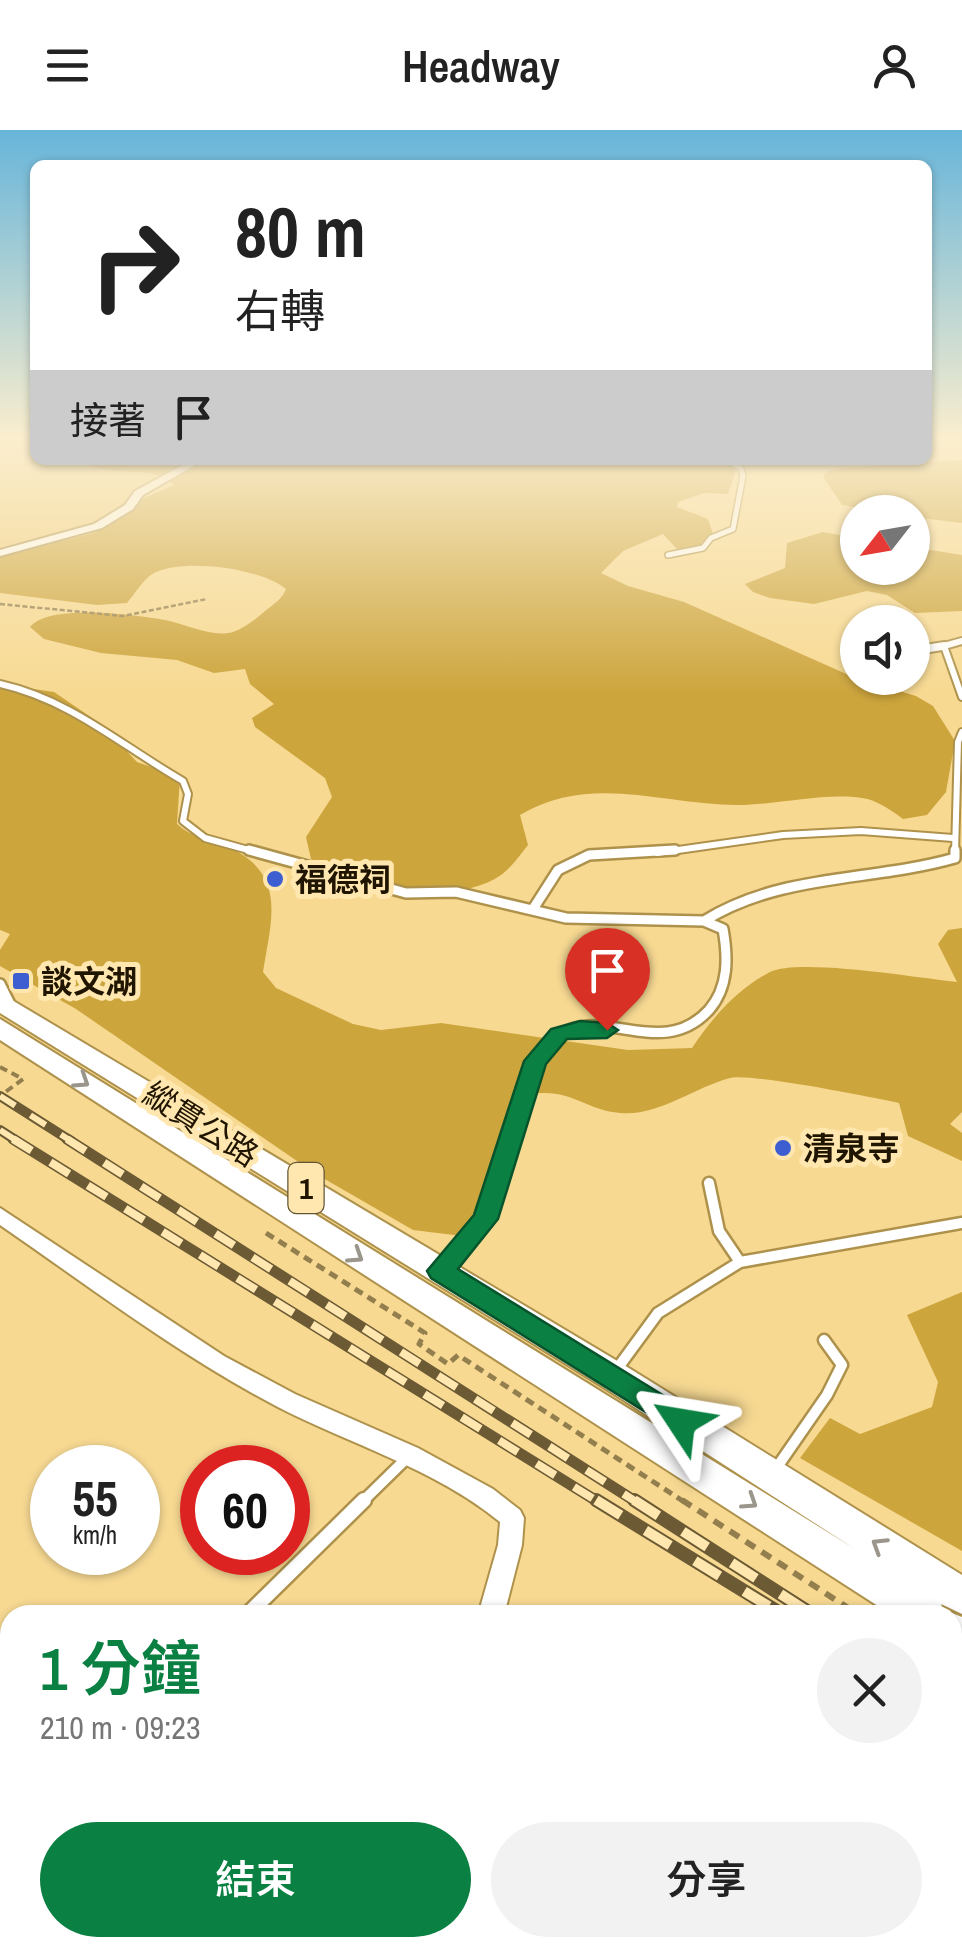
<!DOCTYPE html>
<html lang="zh-TW">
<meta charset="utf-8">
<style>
:root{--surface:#fff;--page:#f2f2f2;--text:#222;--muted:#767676;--accent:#0b8043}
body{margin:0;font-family:"Archivo Narrow","Noto Sans TC",sans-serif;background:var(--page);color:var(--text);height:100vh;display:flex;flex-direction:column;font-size:38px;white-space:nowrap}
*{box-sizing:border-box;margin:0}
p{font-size:32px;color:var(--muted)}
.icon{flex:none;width:55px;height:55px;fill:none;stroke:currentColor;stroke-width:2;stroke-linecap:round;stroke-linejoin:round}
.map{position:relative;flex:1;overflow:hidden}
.details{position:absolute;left:0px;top:1475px;width:962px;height:352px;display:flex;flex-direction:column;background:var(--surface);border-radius:30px 30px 0 0;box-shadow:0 2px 8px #0004}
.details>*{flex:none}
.guide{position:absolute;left:30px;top:30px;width:902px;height:305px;border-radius:15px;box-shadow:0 2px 8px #0004;background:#fff;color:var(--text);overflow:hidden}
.needle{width:65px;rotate:239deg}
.fabs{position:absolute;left:840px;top:365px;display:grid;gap:20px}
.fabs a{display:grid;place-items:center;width:90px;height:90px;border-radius:50%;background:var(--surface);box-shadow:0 2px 8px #0004;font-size:50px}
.speed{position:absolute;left:30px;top:1315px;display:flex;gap:20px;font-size:50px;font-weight:700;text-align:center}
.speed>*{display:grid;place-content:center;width:130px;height:130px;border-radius:50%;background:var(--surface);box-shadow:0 2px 8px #0004;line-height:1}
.speed small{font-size:25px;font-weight:400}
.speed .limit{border:15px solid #d22;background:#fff;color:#111}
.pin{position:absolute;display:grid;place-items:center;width:85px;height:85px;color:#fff;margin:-102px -42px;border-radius:50% 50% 50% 0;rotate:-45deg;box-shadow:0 0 10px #0007}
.pin .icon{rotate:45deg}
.me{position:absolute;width:110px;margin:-55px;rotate:303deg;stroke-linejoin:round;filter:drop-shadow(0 0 8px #0008)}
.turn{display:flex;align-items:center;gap:35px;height:210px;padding:0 40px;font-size:45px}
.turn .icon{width:130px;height:130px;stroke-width:2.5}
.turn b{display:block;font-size:70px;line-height:85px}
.then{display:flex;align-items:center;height:95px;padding:0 40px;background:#0003;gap:20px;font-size:38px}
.round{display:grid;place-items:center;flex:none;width:105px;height:105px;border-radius:52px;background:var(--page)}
.head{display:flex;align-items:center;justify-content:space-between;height:170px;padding:0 40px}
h1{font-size:60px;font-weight:600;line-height:75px;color:var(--accent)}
.cta{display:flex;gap:20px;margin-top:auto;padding:20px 40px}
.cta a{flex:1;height:115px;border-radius:60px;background:var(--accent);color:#fff;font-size:40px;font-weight:600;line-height:115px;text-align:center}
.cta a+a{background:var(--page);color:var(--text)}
header{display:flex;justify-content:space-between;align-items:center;height:130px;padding:0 40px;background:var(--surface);font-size:45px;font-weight:600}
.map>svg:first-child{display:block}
.built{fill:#f0cf80}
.forest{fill:#cda53d}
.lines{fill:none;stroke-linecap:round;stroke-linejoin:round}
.lane-far4-casing{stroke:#ae924c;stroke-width:8}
.lane-far3-casing{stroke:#ae924c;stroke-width:10}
.lane-far2-casing{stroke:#ae924c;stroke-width:14}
.lane-far1-casing{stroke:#ae924c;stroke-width:15}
.lane-casing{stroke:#ae924c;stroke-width:19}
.street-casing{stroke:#ae924c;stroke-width:4}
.primary-casing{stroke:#ae924c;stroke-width:4}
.path-far3{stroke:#937e4e;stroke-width:2.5;stroke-dasharray:5 2.5;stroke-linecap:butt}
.path-far2{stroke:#937e4e;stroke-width:4;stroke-dasharray:8 5;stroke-linecap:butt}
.path-far1{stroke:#937e4e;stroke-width:5;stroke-dasharray:9 6;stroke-linecap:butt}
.path{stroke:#937e4e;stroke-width:6;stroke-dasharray:11 8;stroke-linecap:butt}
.lane-far4{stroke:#fff;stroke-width:5}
.lane-far3{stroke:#fff;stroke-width:6}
.lane-far2{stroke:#fff;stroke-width:9}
.lane-far1{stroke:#fff;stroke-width:10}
.lane{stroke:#fff;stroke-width:14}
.street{fill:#fff;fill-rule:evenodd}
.primary{fill:#fff;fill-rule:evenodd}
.rail-far2-casing{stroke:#6c5a34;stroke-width:10}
.rail-far1-casing{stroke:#6c5a34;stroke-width:11}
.rail-casing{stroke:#6c5a34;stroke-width:14}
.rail-far2{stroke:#ffe7af;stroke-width:6;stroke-dasharray:18;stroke-linecap:butt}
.rail-far1{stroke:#ffe7af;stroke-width:8;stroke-dasharray:22;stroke-linecap:butt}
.rail{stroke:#ffe7af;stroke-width:10;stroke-dasharray:29;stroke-linecap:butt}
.oneway{stroke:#9b968c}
.route{fill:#0b8043;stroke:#07532c;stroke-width:2.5}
.poi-dot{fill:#3d5ed0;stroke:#ffe7af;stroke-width:4}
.labels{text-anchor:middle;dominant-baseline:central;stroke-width:10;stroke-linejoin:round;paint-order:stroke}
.shield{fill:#ffe7af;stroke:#635434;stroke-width:2.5}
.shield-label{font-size:30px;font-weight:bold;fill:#201500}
.poi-label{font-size:32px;font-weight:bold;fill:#201500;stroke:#ffe7af;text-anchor:start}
.street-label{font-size:32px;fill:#201500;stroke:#ffe7af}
</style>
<header><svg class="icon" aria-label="menu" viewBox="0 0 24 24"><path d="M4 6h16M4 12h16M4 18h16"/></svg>Headway<svg class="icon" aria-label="person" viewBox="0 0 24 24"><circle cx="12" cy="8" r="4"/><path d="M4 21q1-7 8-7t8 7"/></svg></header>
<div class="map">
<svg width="962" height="1826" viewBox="0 0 962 1826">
<rect width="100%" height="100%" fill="#f7d992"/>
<path class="built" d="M0 309H35V330H73L144 340 166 352 94 403 0 427Z"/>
<path class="forest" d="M82 330H625L667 334 674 330H730L738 334 728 364 704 363 678 372 677 377 708 389 714 407 698 420H678L663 404 623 421 601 443 628 456 684 472 853 547 916 566 933 576 955 611 946 662 927 685 903 689C891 680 877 670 862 668 825 662 776 675 738 675 661 675 592 643 520 685L528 715C520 725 511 738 501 745 454 778 356 757 311 729L306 707 332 667 325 648 255 597 252 588 274 574 250 554 245 539 214 543 177 530 101 523 44 509 30 497C50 473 136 485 165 490 186 494 212 508 233 502 245 498 256 489 265 481 274 474 282 469 286 459 260 438 184 428 154 443 144 448 134 465 127 473L97 475 0 463V427L94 403 146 367 174 355C149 331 108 351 82 330Z
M962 330V393L913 387 912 382H878L842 375 823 347 828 341 843 338Z
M823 402 857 408 858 438H912L913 417 962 425V481L915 483 887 465 867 461 814 474 770 468 753 462 745 454 785 438 787 413Z
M0 554 54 562 101 594 137 632 180 647 177 694C192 708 209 709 228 717 288 744 271 790 263 842L276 858 353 894 381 900 441 893 628 920 692 918C712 888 737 859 770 842 800 828 918 848 957 852L938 814 948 800 962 798V982L950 994 962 1003V1031L908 1006 899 973C871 967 751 943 730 948 695 957 657 987 620 983 585 980 571 958 531 964L511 991 483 1073 462 1106 413 1100 316 1044 76 879 0 836V820L10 804 0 800Z
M962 1162V1421L800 1328 830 1288 860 1304 932 1277 938 1252 907 1185Z"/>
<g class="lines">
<defs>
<path id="lane-far4" d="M668 425 703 418 711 408 733 399 743 346 741 338 727 330"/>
<path id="lane-far3" d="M962 511 944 516 962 567
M0 554C71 570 122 616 183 651L188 664 183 691 205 708 259 723
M657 723 783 705 861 701 953 708
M955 723 958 612 962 602"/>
<path id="lane-far2" d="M249 720 406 763 456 762 566 788 704 791 723 799C728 827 729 857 709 880 661 932 602 873 556 907 526 929 520 978 510 1011
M533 779 558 740 589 725 675 720
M704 791C781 743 870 752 955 728V720
M0 854 11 876"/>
<path id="lane-far1" d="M709 1053 719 1101 740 1132
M442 1139 485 1089 510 1009
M614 1243 658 1183 740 1132 962 1093
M775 1340 827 1265 842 1235 824 1210
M361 1373 409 1326"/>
<path id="lane" d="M247 1485 364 1370
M0 1726 10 1716"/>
<path id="street" d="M192 330H204L143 365 133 379 102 398 0 426V420L94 394 125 375 135 361Z
M944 512 948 513V519L912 525V517Z
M0 1078 224 1226 295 1264 418 1318 493 1359 520 1380 524 1388 522 1415 504 1485H478L498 1415 500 1392C434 1338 351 1315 276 1276 179 1225 90 1157 0 1095Z
M952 1792 962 1794V1824L942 1818H952Z"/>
<path id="primary" d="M0 863 624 1235 962 1445V1484L941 1474 946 1485H892L0 910V889L855 1419 600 1255 0 883Z
M952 1483 962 1487V1527L952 1523V1485H947Z"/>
</defs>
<use href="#lane-far4" class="lane-far4-casing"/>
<use href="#lane-far3" class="lane-far3-casing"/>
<use href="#lane-far2" class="lane-far2-casing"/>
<use href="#lane-far1" class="lane-far1-casing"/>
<use href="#lane" class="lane-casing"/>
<use href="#street" class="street-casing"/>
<use href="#primary" class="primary-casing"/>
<path class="path-far3" d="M0 474 123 486 207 469"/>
<path class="path-far2" d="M0 937 23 949 0 966"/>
<path class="path-far1" d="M266 1103 425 1203 419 1214 448 1234 458 1225 686 1373"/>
<path class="path" d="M682 1370 859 1485
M952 1545 962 1551"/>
<use href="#lane-far4" class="lane-far4"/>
<use href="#lane-far3" class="lane-far3"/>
<use href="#lane-far2" class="lane-far2"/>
<use href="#lane-far1" class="lane-far1"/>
<use href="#lane" class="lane"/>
<use href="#street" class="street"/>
<use href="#primary" class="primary"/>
<defs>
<path id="rail-far2" d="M0 966 71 1011
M0 1000 17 1011"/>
<path id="rail-far1" d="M13 1009 600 1373
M67 1009 638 1373"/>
<path id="rail" d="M596 1370 783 1485
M634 1370 813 1485
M952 1574 962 1580
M952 1598 962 1605"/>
</defs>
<use href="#rail-far2" class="rail-far2-casing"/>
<use href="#rail-far1" class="rail-far1-casing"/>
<use href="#rail" class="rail-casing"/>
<use href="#rail-far2" class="rail-far2"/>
<use href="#rail-far1" class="rail-far1"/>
<use href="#rail" class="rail"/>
</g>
<defs><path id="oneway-chevron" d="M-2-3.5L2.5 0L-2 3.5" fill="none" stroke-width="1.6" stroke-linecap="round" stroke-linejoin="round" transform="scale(2.5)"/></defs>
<g class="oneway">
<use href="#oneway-chevron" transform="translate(82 951) rotate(33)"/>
<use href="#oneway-chevron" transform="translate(356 1126) rotate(33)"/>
<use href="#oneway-chevron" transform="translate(750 1372) rotate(33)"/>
<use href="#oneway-chevron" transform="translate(879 1415) rotate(-148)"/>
</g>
<linearGradient id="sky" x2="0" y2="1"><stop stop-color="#67b5da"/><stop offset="0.55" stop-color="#fbeece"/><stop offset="1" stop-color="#fbeece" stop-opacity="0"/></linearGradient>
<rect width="962" height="564" fill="url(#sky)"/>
<path class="route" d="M580 891 607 893 618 900 607 908 567 909 546 934 498 1089 458 1139 692 1283 696 1292 692 1300 681 1304 431 1148 427 1141 474 1085 524 931 551 899Z"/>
<g class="poi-dot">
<circle cx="275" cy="749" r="10"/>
<rect x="11" y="841" width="20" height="20" rx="5"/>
<circle cx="783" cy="1018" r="10"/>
</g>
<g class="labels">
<rect class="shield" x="288.5" y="1033" width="35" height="50" rx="8"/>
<g class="shield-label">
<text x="306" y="1058">1</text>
</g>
<g class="poi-label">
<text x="295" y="749">福德祠</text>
<text x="41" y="851">談文湖</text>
<text x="803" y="1018">清泉寺</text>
</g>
<g class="street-label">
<text transform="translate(201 994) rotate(32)">縱貫公路</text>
</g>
</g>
</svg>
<div class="fabs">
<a><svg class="needle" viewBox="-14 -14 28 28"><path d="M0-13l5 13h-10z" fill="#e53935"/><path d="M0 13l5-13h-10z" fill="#767676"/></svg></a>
<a><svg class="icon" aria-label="sound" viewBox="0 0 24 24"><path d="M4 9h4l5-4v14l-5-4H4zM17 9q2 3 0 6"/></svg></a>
</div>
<div class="speed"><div>55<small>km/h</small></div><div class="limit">60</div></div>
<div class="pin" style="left:607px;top:900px;background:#d93025"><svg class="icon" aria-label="arrive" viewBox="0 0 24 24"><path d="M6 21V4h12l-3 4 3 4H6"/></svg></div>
<svg class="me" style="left:681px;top:1292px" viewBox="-20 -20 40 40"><path d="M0-17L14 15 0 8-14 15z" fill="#0b8043" stroke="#fff" stroke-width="4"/></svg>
<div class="guide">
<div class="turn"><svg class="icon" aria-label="right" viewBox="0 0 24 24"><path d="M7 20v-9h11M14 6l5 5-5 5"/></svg><div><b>80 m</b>右轉</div></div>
<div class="then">接著<svg class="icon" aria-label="arrive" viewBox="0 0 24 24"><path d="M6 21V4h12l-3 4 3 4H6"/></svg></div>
</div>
<section class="details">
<div class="head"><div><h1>1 分鐘</h1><p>210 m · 09:23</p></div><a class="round"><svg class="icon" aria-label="close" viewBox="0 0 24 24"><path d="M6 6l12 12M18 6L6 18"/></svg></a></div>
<div class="cta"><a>結束</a><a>分享</a></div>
</section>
</div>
